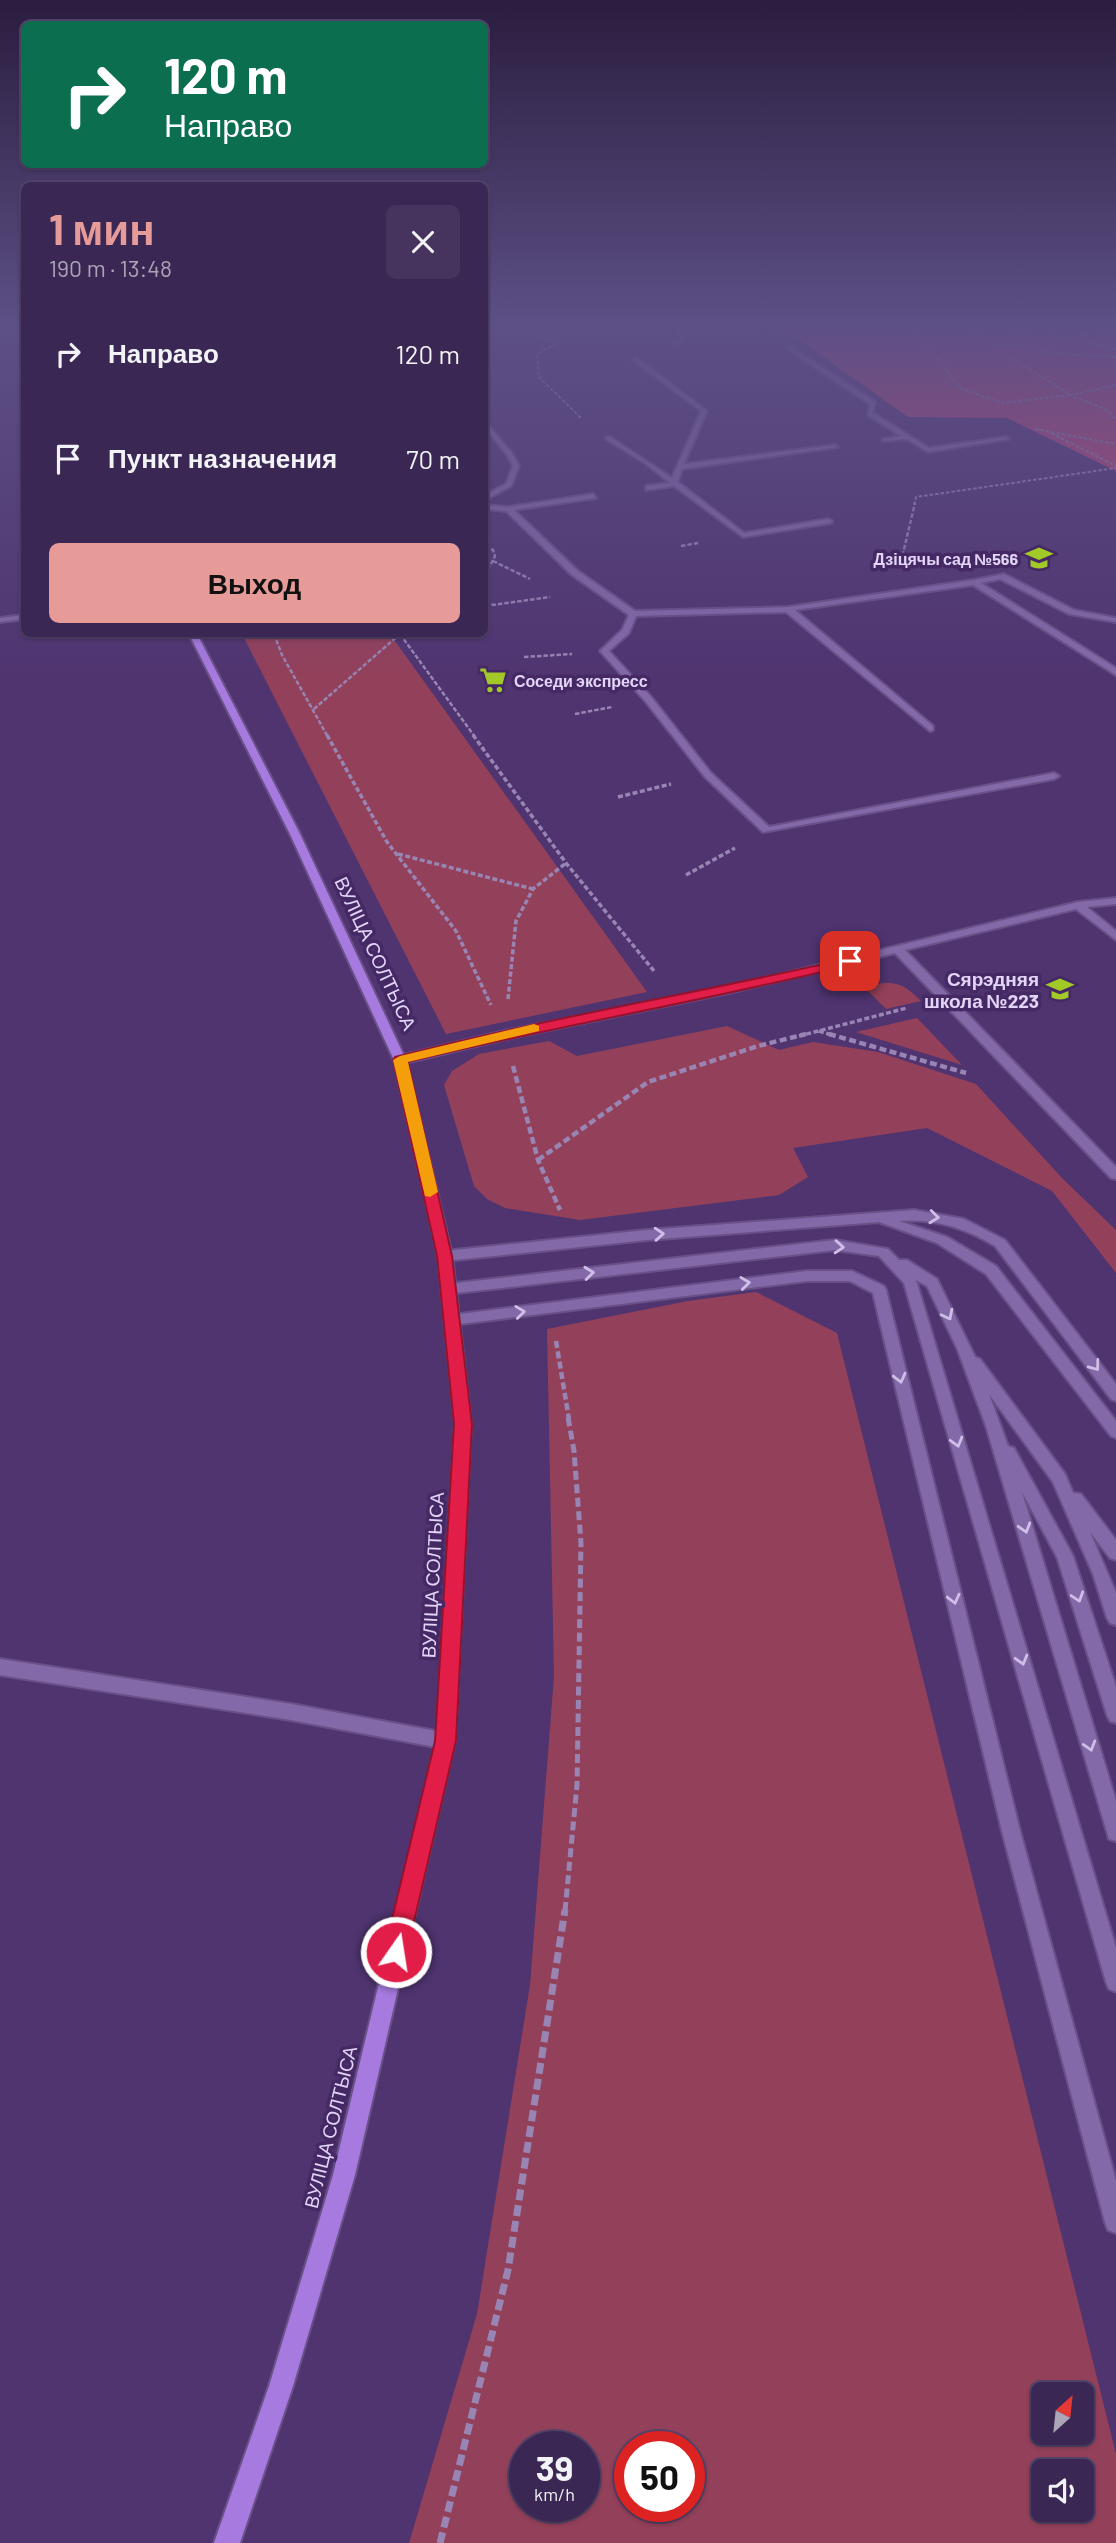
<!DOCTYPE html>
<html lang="ru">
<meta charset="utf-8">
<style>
:root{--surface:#3b2754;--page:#46335e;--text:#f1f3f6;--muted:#aca5b8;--line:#54446b;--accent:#e69b98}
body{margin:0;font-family:Barlow,sans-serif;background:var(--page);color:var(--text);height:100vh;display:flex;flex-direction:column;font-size:26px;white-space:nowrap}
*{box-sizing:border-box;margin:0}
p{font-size:23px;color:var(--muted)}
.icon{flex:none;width:38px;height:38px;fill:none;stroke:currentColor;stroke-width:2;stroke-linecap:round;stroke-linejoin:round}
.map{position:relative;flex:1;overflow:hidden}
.details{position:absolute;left:21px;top:182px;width:467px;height:455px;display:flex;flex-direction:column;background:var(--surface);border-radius:10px;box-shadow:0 2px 5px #0004,0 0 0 2px var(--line)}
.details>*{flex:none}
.top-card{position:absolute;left:21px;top:21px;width:467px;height:147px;border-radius:10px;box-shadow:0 2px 5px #0004,0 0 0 2px var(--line);background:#0b6e4f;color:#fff;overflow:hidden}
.needle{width:46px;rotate:27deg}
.tools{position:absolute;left:1031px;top:2382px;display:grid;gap:14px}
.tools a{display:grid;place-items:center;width:63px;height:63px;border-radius:10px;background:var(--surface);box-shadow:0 2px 5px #0004,0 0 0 2px var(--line);font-size:35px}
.speed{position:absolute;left:509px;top:2431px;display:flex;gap:14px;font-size:35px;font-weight:700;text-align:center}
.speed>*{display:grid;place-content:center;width:91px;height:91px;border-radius:50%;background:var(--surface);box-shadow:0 2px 5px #0004,0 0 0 2px var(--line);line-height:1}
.speed small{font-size:18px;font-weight:400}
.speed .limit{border:10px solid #d22;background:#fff;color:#111}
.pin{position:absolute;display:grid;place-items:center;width:60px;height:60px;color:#fff;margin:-30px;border-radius:14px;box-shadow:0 4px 10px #0006}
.me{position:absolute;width:77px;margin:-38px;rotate:13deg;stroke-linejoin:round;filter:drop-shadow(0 0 5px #0008)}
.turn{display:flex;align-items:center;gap:24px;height:147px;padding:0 28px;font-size:32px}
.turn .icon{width:91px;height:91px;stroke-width:2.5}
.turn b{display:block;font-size:49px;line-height:60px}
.round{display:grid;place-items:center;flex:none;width:74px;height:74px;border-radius:10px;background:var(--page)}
.summary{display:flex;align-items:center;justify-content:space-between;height:119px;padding:0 28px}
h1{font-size:42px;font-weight:700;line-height:52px;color:var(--accent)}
.cta{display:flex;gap:14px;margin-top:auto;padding:14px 28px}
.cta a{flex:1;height:80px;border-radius:10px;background:var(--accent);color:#111;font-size:28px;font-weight:700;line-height:80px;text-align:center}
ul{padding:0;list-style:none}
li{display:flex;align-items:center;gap:21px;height:105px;padding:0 28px}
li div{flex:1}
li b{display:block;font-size:26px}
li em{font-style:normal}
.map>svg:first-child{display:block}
.green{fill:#93405a;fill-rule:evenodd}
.forest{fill:#c24670}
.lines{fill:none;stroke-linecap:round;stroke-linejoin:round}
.service-casing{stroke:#695188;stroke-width:4}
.minor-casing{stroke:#695188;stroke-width:4}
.secondary-casing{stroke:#695188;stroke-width:4}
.path-far5{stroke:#9985b4;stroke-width:2;stroke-dasharray:3.5 2;stroke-linecap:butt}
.path-far4{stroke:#9985b4;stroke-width:2.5;stroke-dasharray:4.5 2;stroke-linecap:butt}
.path-far3{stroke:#9985b4;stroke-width:3.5;stroke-dasharray:5 2.5;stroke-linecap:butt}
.path-far2{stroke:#9985b4;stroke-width:4.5;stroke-dasharray:7 3.5;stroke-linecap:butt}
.path-far1{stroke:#9985b4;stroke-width:5;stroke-dasharray:9 4.5;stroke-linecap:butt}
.path{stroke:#9985b4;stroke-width:7;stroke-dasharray:11 5;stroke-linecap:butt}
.service{fill:#8469a8;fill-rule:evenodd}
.minor{fill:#8469a8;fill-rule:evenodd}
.secondary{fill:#a77ae0;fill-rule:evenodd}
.oneway{stroke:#cfbfe8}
.route{fill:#e11d48;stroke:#92132f;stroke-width:2}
.slow{fill:#f59e0b}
.labels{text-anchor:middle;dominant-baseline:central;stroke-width:7;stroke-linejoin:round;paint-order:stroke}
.far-poi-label{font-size:16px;font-weight:bold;fill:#e2d5f8;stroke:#452964;text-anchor:end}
.street-label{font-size:19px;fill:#e2d5f8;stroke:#452964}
.poi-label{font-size:19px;font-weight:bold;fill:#e2d5f8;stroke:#452964;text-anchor:end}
</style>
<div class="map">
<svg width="1116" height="2543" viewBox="0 0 1116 2543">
<rect width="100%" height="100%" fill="#4f3470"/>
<path class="green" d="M242 634H390L647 992 446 1034Z
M884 983C901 982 909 989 921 1001L886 1009 864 987Z
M917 1018 962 1065 856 1032Z
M727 1026 779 1050 813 1042 878 1052 976 1084 1062 1178 1116 1230V1273L1052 1191 927 1128 793 1148 808 1177 779 1195 580 1220 505 1208 487 1199 474 1186 444 1085 452 1071 479 1054 549 1041 577 1056Z
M756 1292 837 1333 1116 2454V2543H409L477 2314 530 1985 554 1676 547 1329 688 1301ZM1082 2394V2432H1043V2394ZM584 2446V2506H525V2446ZM690 2446V2506H630V2446ZM1082 2471V2510H1043V2471Z"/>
<path class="forest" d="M776 323H1116V471L1007 418 908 417Z"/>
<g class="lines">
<defs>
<path id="service" d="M673 323H679L686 339 674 345 672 342 680 338Z
M787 347H791L875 402 873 413 929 448 1006 437 1009 439 928 452 907 439 883 441V439L901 436 868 415 870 404 787 349Z
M633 358H637L707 411 684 464 835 445 838 447 682 469 678 482 744 533 828 519 832 521 831 523 743 537 674 486 646 490V486L670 483 645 463 606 439V437H610L672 478 701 411 633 360Z
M485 421 512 453 519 466 511 486 485 500V495L506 484 513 466 507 455 485 427Z
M593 494 596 498 514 510 578 571 635 611 788 607 974 580 1004 574 1074 610 1116 618V622L1069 614 1000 579 981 583 1116 668V675L973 585 795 610 933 726V730L930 731 786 612 636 616 629 633 609 651 652 698 711 773 769 827 1054 773 1059 776 1054 779 763 832 705 777 646 702 600 651 622 630 629 615 572 575 506 511 485 509V505L508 507Z
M1116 898V904L1087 907 1116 931V940L1076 909 905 950 1116 1167V1179L1111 1178 895 953 728 993 505 1039 400 1064 394 1060 400 1056 505 1031 728 987 1078 902Z
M914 1210 964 1219 1005 1240 1116 1384V1401L1111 1399 995 1246C965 1228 935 1218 899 1221L947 1237 996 1266 1116 1421V1438L1111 1436 986 1274 937 1243 879 1222 647 1240 445 1261 438 1256 445 1251 647 1230Z
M835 1240 888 1249 899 1260H907L937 1279 975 1357 980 1359 1065 1474 1073 1493 1081 1494 1116 1540V1560L1110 1558 1090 1532 1116 1593V1625L1110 1623 1107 1618 1093 1574 1053 1482 989 1394 1008 1446 1014 1448 1073 1556 1116 1687V1723L1110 1721 1107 1715 1057 1557 1022 1492 1116 1801V1841L1109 1839 1107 1832 986 1426 957 1348 927 1286 916 1280 1116 1948V1992L1109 1989 1106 1982 904 1283 879 1256 835 1250 448 1294 441 1289 448 1284Z
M807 1271H852L884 1286 886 1290 1020 1831 1116 2181V2233L1108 2230 1105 2222 1002 1831 873 1293 850 1281H807L452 1325 447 1324 445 1320 447 1316 452 1315Z"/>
<path id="minor" d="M24 615V619L0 622V618Z
M0 1659 291 1704 446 1733 452 1735 455 1741 452 1747 446 1749 291 1720 0 1675Z"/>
<path id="secondary" d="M189 634H197L300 834 406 1060 452 1256 471 1424 455 1741 355 2175 293 2386 240 2543H214L269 2386 333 2175 437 1741 455 1424 438 1256 394 1060 290 834Z"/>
</defs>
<use href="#service" class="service-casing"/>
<use href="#minor" class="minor-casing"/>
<use href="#secondary" class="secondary-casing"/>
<path class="path-far5" d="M503 323 549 340 561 339
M562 323 566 338 537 354 539 377 582 419
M909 323 960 388 1002 403 1071 395
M967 323 1006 354 1070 395
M972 323 1033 330 1116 349
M1074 340 1103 328 1116 327
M995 344 1070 355 1116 357
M1116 385 1071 395 1109 411 1116 419
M1035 429 1116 444
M1051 433 1116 466
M914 505 916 497 1116 468"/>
<path class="path-far4" d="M681 546 698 543
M485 547 493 550 495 556 490 566 485 568
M493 561 530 579
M901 562 915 503
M485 606 550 597
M274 634 282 655 328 737
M400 634 475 737
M524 657 572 654
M314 709 400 634
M575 714 612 707"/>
<path class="path-far3" d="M327 735 387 842 456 931 491 1005
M473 735 566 863 654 971
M618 797 671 784
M398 854 533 889
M686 875 735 848
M508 999 516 921 533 889 566 863
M819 1031 835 1036
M799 1036 907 1008"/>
<path class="path-far2" d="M829 1034 966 1073
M513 1066 538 1160 560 1210
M538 1160 648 1082 758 1046 806 1034
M556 1341 569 1419"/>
<path class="path-far1" d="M565 1911 577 1785 581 1543 574 1451 568 1417"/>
<path class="path" d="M440 2543 508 2270 565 1910"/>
<use href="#service" class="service"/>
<use href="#minor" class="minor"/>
<use href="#secondary" class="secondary"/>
</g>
<defs><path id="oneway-chevron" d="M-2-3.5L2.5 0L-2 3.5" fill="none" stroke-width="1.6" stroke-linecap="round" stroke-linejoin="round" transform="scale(1.75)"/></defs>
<g class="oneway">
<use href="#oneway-chevron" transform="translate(934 1217) rotate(6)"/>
<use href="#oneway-chevron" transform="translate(659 1234) rotate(-4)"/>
<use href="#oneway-chevron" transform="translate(839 1247) rotate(4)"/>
<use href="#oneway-chevron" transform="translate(589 1273) rotate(-6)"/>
<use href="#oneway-chevron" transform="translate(745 1283) rotate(-7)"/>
<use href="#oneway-chevron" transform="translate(520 1312) rotate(-7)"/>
<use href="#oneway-chevron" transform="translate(948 1315) rotate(63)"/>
<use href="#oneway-chevron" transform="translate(1095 1366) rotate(53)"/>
<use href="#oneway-chevron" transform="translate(900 1378) rotate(76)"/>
<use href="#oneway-chevron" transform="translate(957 1442) rotate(74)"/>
<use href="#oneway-chevron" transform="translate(1025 1528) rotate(73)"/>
<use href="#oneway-chevron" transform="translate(1078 1597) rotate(72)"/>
<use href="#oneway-chevron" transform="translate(954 1599) rotate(76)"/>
<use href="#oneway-chevron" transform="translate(1022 1660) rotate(74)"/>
<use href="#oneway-chevron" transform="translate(1090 1746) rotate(73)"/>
</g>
<linearGradient id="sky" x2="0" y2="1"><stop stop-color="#2b1d3e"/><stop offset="0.48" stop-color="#5d5086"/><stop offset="1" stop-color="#5d5086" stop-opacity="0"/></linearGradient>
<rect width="1116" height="679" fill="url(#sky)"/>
<path class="route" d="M850 958 855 959V964C706 1001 556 1026 408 1062L452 1256 472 1424 456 1741 407 1952 404 1960 396 1964 388 1960 384 1952 435 1741 454 1424 437 1256 393 1060 395 1057C546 1018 699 993 850 958Z"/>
<path class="slow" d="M534 1024 539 1026V1031L408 1062 438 1192 430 1197 425 1196 393 1060 400 1056Z"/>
<defs>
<symbol id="school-bare" viewBox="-9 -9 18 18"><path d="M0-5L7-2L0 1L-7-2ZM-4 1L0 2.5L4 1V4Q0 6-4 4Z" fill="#a2c927" stroke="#452964" stroke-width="2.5" paint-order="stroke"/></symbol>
<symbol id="supermarket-bare" viewBox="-9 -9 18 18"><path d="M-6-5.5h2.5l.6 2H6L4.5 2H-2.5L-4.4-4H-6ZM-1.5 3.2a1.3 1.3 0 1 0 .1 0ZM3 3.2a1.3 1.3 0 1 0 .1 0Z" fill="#a2c927" stroke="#452964" stroke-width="2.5" paint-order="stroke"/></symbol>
</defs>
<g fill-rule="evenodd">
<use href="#school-bare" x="1020" y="539" width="38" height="38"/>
<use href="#supermarket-bare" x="474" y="661" width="38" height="38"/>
<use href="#school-bare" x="1041" y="970" width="38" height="38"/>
</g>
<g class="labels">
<g class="far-poi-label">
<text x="1018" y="558">Дзіцячы сад №566</text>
<text x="514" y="680" text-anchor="start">Соседи экспресс</text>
</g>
<g class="street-label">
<text transform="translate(376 953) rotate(65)">ВУЛІЦА СОЛТЫСА</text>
<text transform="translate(432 1575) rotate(-87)">ВУЛІЦА СОЛТЫСА</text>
<text transform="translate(330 2127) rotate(-76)">ВУЛІЦА СОЛТЫСА</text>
</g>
<g class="poi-label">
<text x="1039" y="978">Сярэдняя<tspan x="1039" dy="22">школа №223</tspan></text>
</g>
</g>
</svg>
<div class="tools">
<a><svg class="needle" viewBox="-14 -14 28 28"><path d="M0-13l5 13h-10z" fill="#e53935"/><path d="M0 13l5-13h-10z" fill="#aca5b8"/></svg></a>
<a><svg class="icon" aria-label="sound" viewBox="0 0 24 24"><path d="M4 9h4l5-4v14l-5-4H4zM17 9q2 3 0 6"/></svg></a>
</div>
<div class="speed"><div>39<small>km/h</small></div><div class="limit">50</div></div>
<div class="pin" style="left:850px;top:961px;background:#d93025"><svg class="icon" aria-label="arrive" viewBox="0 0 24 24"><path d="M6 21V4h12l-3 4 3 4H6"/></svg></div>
<svg class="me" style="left:396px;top:1952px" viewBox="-20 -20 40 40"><circle r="17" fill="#e11d48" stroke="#fff" stroke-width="3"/><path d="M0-11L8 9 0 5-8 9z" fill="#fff"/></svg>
<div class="top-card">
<div class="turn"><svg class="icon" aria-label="right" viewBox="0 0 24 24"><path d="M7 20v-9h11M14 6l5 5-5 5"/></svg><div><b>120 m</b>Направо</div></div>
</div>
<section class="details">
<div class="summary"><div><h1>1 мин</h1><p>190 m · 13:48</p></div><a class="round"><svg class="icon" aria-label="close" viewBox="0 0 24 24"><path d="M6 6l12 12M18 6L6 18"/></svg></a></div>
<ul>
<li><svg class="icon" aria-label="right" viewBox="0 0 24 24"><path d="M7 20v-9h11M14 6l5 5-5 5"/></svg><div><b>Направо</b></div><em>120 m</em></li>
<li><svg class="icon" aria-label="arrive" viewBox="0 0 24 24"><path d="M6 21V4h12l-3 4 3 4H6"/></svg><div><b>Пункт назначения</b></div><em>70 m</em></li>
</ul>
<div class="cta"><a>Выход</a></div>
</section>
</div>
